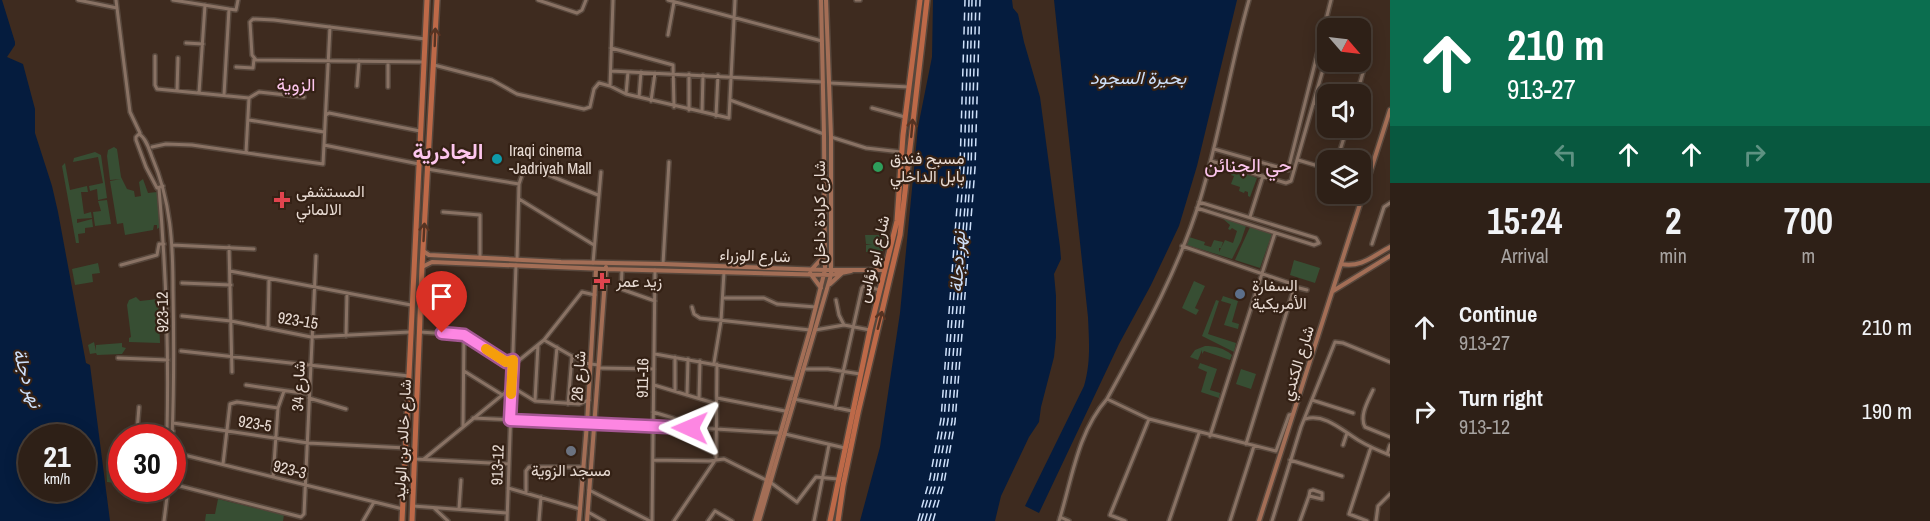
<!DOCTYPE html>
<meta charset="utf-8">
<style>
:root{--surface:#2e2017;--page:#3a2d24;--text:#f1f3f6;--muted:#a7a3a1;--line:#493e36}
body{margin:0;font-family:"Archivo Narrow",Vazirmatn,sans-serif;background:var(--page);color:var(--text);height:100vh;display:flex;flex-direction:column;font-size:22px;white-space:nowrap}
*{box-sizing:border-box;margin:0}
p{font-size:20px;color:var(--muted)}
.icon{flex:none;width:33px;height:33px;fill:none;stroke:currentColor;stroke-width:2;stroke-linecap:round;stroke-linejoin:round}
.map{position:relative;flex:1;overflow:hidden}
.sheet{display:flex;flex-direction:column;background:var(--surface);width:540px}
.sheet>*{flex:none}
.guide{background:#0b6e4f;color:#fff;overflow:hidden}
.needle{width:39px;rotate:118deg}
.tools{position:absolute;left:1317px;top:18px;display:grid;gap:12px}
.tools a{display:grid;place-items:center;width:54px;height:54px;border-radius:12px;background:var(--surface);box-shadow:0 3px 15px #0003,0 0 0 2px var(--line);font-size:30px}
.speed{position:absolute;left:18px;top:424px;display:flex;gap:12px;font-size:30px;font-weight:700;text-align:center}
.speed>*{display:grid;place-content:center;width:78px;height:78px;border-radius:50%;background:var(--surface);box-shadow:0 3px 15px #0003,0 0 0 2px var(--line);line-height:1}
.speed small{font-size:15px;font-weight:400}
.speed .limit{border:9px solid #d22;background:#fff;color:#111}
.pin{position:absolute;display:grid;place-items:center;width:51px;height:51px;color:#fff;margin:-62px -26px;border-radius:50% 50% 50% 0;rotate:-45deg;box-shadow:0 0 6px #0007}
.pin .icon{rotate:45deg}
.me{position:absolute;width:66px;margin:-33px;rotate:271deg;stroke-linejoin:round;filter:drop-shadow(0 0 4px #0008)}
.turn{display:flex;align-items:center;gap:21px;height:126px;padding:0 18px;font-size:27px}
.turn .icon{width:78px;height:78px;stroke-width:2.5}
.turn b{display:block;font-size:42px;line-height:51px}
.lanes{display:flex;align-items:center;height:57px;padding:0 18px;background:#0003;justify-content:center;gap:30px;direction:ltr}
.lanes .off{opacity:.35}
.eta{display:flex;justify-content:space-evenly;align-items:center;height:102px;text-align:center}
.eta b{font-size:36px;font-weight:800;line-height:42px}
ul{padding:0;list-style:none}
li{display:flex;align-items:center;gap:18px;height:84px;padding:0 18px}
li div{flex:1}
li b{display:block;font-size:22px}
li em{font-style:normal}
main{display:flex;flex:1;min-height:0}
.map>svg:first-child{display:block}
.green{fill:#374e33}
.water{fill:#051c3e;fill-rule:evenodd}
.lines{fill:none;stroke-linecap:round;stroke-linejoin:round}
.ferry{stroke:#cee0fa;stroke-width:1.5;stroke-dasharray:8 6;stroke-linecap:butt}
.street-casing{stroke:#57473c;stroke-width:6}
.secondary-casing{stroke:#57473c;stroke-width:7}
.primary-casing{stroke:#57473c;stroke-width:8}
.street{stroke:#897264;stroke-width:3}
.secondary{stroke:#a36e56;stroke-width:4}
.primary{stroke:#bd6948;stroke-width:5}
.oneway{stroke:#563322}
.route-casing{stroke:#a45793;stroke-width:15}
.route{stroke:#fd86e2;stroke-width:10}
.slow{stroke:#f59e0b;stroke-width:10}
.culture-dot{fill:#0f9aa8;stroke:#342115;stroke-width:2}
.leisure-dot{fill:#2e9e5b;stroke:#342115;stroke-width:2}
.health-dot{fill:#e0444e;stroke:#342115;stroke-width:2}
.service-dot{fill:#5c6f8a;stroke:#342115;stroke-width:2}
.worship-dot{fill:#6b7280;stroke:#342115;stroke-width:2}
.labels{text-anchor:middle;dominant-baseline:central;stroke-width:4.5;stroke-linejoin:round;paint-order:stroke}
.poi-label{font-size:16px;fill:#e9dcd4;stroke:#342115;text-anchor:start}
.street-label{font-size:16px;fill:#e9dcd4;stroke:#342115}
.water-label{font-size:18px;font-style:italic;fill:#cee0fa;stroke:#342115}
.neighbourhood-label{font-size:18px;fill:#fdc6ee;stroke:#342115}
.quarter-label{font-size:20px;fill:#fdc6ee;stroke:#342115}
.district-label{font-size:22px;font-weight:bold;fill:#fdc6ee;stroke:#342115}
</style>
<main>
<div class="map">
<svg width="1390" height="521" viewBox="0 0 1390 521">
<rect width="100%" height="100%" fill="#3e2b1f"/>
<path class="green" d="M114 147 117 149 121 177 127 189 134 191 135 197 141 196 139 182 143 179 148 193 157 192 160 227 157 229V225H154L153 230 125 235 123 223 117 224 110 181 121 179 110 180 107 156 108 150Z
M95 152 101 155 107 198 98 200 97 189 90 191 89 186 103 183 98 157 73 162 74 158Z
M65 163 70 190 87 186 88 192H81L84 214 91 212 92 218 77 219V223L92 219 93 227 85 228V233L78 234 79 243H76L62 166Z
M1232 169 1257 178 1250 197 1248 196V192L1245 191 1244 193 1239 191 1240 187 1231 184 1234 176 1231 175Z
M107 200 111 224 95 226 93 212 101 211 98 201Z
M1222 218 1246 226 1241 241 1232 259 1187 245 1189 237 1205 242 1204 245 1211 247 1214 240 1223 242 1221 248H1219V252L1225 240 1233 243 1237 231 1232 228 1230 230 1228 229 1230 225Z
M1250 227 1272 234 1260 268 1235 260Z
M865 235H884L883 251 866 252V245L872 244H866Z
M1294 260 1320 268 1315 283 1290 275Z
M98 263 100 273 92 274 93 282 75 285 72 269Z
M1194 281 1205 286 1195 308 1199 310 1196 315 1182 308Z
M1223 296 1238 301 1232 322 1239 324 1238 329 1224 325 1231 304 1221 301Z
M136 297 140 301 158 299 160 343 129 342V338L131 337 127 305 129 300Z
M1216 300 1219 301 1208 334 1236 343 1234 352 1202 336Z
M94 342 96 351V345L122 343V347L126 348 122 354 97 355 96 353 90 354 88 345Z
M1205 346C1215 346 1224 348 1232 355L1230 360 1204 351 1202 354V350L1198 360 1190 357 1195 350Z
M1200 363 1217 369 1210 390 1220 393 1219 398 1201 392 1207 372 1198 368Z
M1241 369 1256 374 1251 389 1236 384Z
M106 464 121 466V484L107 482Z
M218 499 284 515 283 521H205L206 514H215Z"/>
<path class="water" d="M0 0H2L15 42V45L7 57 23 64 35 109V133L52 186 58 212 86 363 90 365 110 521H0ZM32 438H82V489H32Z
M933 0H1012L1013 8 1018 14 1024 42 1040 97 1060 247 1061 259 1054 274 1056 296V337L1054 357 1041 407 1039 422 1029 437 1001 496 995 521H860L880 447 900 313 918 127 932 57Z
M1054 0H1237L1197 166 1179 226 1151 285 1119 344 1039 513 1025 506 1084 386C1091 362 1089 341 1088 317Z"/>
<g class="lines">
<path class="ferry" d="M918 521 930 478 941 419 960 167 965 0
M921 521 934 479 944 420 964 167 969 0
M925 521 937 480 948 420 968 168 972 0
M929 521 941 482 952 421 971 168 976 0
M933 521 944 483 955 422 975 168 980 0"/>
<defs>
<path id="street" d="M78 0 117 8
M116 0 130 112 140 133
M173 0 229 9
M538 0 577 13 582 10 586 0
M668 0 822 41
M856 0H860
M668 35 674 2
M186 43 203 44
M611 48 673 65 674 107
M155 56V85L157 89 249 98 246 152
M424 62 256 60 252 55 250 22 253 19 274 20 425 39
M434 65 492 80 517 94 584 109 590 107 594 89 599 83 610 86 626 94 729 118 735 0
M236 67 253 68 254 59
M611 71 823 82
M830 83 909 87
M357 86 359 61
M610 86 613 0
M388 87V62
M177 91 178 58
M199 93 205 5
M626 94 628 72
M1357 94 1365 65 1360 59
M224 95 229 9 236 10 238 0
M639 97 641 72
M249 98 259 92 304 97
M730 100 824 134
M651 101 655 73
M1314 103 1322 106V122L1328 126
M872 108 905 117
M689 110V74
M702 112 703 75
M326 115 329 113 420 131
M1360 115 1366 119 1364 125 1360 127
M716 116 718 75
M249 120 324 132
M1332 128 1346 132
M831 137 866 148 901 152
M324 145 419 164
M152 147 166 144 192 145 323 164 330 27
M1214 149 1288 170 1331 0
M1298 160 1328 169
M1337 160 1347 128
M1211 161 1286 183 1291 181 1328 52
M427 169 519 184
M163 186 157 188 146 167 136 140V137L139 134C146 138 149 149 152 157 171 201 173 244 173 291 174 340 174 389 172 438
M159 188C166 270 169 349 167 431
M519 199 594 245
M1197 208 1314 245 1319 243 1316 238 1199 202
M443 212 480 215V258
M1250 217 1263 176
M1372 244 1384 207 1390 203
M172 245 254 249
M1182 246 1295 285 1246 444
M229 247 232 372
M517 260 519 184 523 172 528 169 536 170 598 195
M593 263 601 172
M663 264 669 162
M121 265 157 255 159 244H164
M622 270 621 289 655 301
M230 271 411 305
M182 283 231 285
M1295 287 1307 290
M723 298H764L777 304 816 307
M836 300 839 315 844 325
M692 307 694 314 700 318 810 330
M182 316 231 321 311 337 410 332
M268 328 269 279
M815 330 844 325 870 330
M420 332 464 335 506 362 512 361
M346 336 347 293
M544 340 584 363 598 365
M181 351 409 376
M655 354 795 379
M118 358 168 360
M714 363 721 321 724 272
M512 366 544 340 582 292 595 295
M599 368 654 369
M803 369H828L860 374
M464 371 501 394
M246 385 309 394
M654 385 717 404
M1373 390C1368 401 1359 416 1365 427L1390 437
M675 391V357
M687 395 688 359
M309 398 346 409
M699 398 700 361
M717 398 785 411
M794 399 852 411
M1107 399 1149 419 1276 451 1289 415 1293 414
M535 400 538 345
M1312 400 1353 413
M552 402 557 347
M568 404 572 356
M139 407 137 431H173
M835 408 862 288 864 286 880 290
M653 412 673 418 690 427
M473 418 716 429 779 433
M1305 419C1325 413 1343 431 1358 440 1368 446 1379 451 1390 455
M173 423 308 443 406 448
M463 426 464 335
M785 434 845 448
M1210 436 1275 233
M1343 445 1347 433
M172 452 403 509
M1387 454 1390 445
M415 459 509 464
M424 459 512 387 535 401 579 404 589 400
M653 460 709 461 724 459 766 480
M1290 460 1342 476
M223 464 230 404 237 402 278 408
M273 477 278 408 284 391
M770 482 797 502 816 477 838 479
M180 486 301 517 304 514 316 256
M508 488 580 509
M589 490 650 521
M1313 490 1322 493V499L1309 496 1310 491Z
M526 493V471L529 467H584
M413 506 507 513
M434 508 448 521
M459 509 461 480
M588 512 604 521
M1060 517 1069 521
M164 521 168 489
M363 521 374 502
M507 521 516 265
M539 521 541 497
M652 521 655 270
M674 521 716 459 717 364
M708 521 715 511 732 521
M814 521 829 445
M1059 521C1072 480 1077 433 1107 399 1142 335 1178 271 1200 200 1220 135 1230 66 1249 0
M1125 521 1110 515 1149 419
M1169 521 1199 433
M1230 521 1254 446
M1272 521 1301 427 1335 342 1343 343 1390 362
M1300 521 1309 496
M1367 521 1349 514 1371 447
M1376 521 1378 506 1390 494"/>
<path id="secondary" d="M423 251 429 255 561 262 663 264 825 270H885
M1341 264C1361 268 1373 256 1390 247
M422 267 432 262 605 269 831 275 851 271
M812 269 825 255
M810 273 821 288
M830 284 842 273
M1333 291 1390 256
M579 521 587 423 596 269
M587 521 606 267
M755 521 810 330 825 270 824 134 821 0
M759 521 831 275V137L826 0
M1259 521 1390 110"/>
<path id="primary" d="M402 521 427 0
M412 521 422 267 437 0
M830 521 870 330 897 221 903 135 920 0
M838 521 843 486 858 413 900 235 927 0"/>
</defs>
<use href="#street" class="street-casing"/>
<use href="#secondary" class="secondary-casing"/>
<use href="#primary" class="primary-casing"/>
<use href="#street" class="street"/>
<use href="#secondary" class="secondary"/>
<use href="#primary" class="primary"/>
</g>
<defs><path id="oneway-shaft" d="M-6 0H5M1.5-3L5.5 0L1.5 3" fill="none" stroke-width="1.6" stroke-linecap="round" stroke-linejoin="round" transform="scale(1.5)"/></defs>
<g class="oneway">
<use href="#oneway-shaft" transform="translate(435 37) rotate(-88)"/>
<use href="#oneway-shaft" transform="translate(912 128) rotate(-85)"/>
<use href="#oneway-shaft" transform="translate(424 232) rotate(-87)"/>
<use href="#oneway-shaft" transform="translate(880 320) rotate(-76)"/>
</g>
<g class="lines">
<defs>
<path id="route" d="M442 333 464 335 506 362 513 360 510 420 690 428"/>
</defs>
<use href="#route" class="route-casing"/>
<use href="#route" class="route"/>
<path class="slow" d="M486 349 506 362 513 360 511 394"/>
</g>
<circle class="culture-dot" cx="497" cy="159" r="6"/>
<circle class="leisure-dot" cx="878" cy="167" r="6"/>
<g class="health-dot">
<path d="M279 191h6v6h6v6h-6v6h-6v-6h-6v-6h6z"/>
<path d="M599 272h6v6h6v6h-6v6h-6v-6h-6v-6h6z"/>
</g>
<circle class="service-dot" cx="1240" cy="294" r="6"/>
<circle class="worship-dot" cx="571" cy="451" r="6"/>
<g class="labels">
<g class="poi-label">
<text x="509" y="150">Iraqi cinema<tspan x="509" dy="18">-Jadriyah Mall</tspan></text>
<text x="890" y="158">مسبح فندق<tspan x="890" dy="18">بابل الداخلي</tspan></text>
<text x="296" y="191">المستشفى<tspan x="296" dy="18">الالماني</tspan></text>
<text x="616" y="281">زيد عمر</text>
<text x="1252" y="285">السفارة<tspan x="1252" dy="18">الأمريكية</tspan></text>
<text x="571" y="470" text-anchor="middle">مسجد الزوية</text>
</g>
<g class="street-label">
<text transform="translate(819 212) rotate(-90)">شارع كرادة داخل</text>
<text transform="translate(755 255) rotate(2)">شارع الوزراء</text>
<text transform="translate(873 259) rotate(-76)">شارع ابو نؤاس</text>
<text transform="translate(162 312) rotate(-91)">923-12</text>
<text transform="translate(298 320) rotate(9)">923-15</text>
<text transform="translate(1297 363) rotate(-73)">شارع الكندي</text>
<text transform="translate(578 376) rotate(-86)">شارع 26</text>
<text transform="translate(642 378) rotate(-89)">911-16</text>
<text transform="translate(298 386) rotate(-88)">شارع 34</text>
<text transform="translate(255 423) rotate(9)">923-5</text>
<text transform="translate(402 440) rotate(-87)">شارع خالد بن الوليد</text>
<text transform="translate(497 465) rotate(-88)">913-12</text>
<text transform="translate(290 469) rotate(14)">923-3</text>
</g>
<g class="water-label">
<text x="1138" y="77">بحيرة السجود</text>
<text transform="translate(957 262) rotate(-87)">نهر دجلة</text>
<text transform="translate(28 378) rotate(73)">نهر دجلة</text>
</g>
<g class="neighbourhood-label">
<text x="296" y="84">الزوية</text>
</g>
<g class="quarter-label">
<text x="1248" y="164">حي الجنائن</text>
</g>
<g class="district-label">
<text x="448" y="151">الجادرية</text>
</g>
</g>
</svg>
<div class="tools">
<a><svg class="needle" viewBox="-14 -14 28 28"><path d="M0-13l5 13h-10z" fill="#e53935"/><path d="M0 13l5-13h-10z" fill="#a7a3a1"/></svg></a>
<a><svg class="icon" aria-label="sound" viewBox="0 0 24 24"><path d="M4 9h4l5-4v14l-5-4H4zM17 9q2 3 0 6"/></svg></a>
<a><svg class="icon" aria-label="layers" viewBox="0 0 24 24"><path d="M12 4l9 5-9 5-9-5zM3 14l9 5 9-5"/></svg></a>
</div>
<div class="speed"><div>21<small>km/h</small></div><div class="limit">30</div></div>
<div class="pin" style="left:442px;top:333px;background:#d93025"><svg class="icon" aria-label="arrive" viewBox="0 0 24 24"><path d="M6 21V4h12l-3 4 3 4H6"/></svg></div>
<svg class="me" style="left:690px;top:428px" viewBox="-20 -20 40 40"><path d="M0-17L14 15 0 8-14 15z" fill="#fd86e2" stroke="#fff" stroke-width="4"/></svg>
</div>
<section class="sheet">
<div class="guide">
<div class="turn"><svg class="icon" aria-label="ahead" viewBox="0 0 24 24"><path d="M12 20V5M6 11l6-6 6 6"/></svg><div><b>210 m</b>913-27</div></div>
<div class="lanes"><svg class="icon off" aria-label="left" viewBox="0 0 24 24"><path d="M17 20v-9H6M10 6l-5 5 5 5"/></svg><svg class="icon" aria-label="ahead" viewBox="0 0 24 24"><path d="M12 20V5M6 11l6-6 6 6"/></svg><svg class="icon" aria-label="ahead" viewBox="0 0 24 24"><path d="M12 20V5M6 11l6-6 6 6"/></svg><svg class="icon off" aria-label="right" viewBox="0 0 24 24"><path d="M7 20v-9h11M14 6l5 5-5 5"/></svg></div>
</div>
<div class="eta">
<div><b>15:24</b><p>Arrival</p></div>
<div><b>2</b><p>min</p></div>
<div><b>700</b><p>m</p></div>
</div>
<ul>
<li><svg class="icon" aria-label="ahead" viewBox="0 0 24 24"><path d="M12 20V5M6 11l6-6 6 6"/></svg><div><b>Continue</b><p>913-27</p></div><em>210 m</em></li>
<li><svg class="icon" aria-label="right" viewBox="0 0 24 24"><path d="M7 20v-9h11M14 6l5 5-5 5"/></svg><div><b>Turn right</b><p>913-12</p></div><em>190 m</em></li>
</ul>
</section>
</main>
